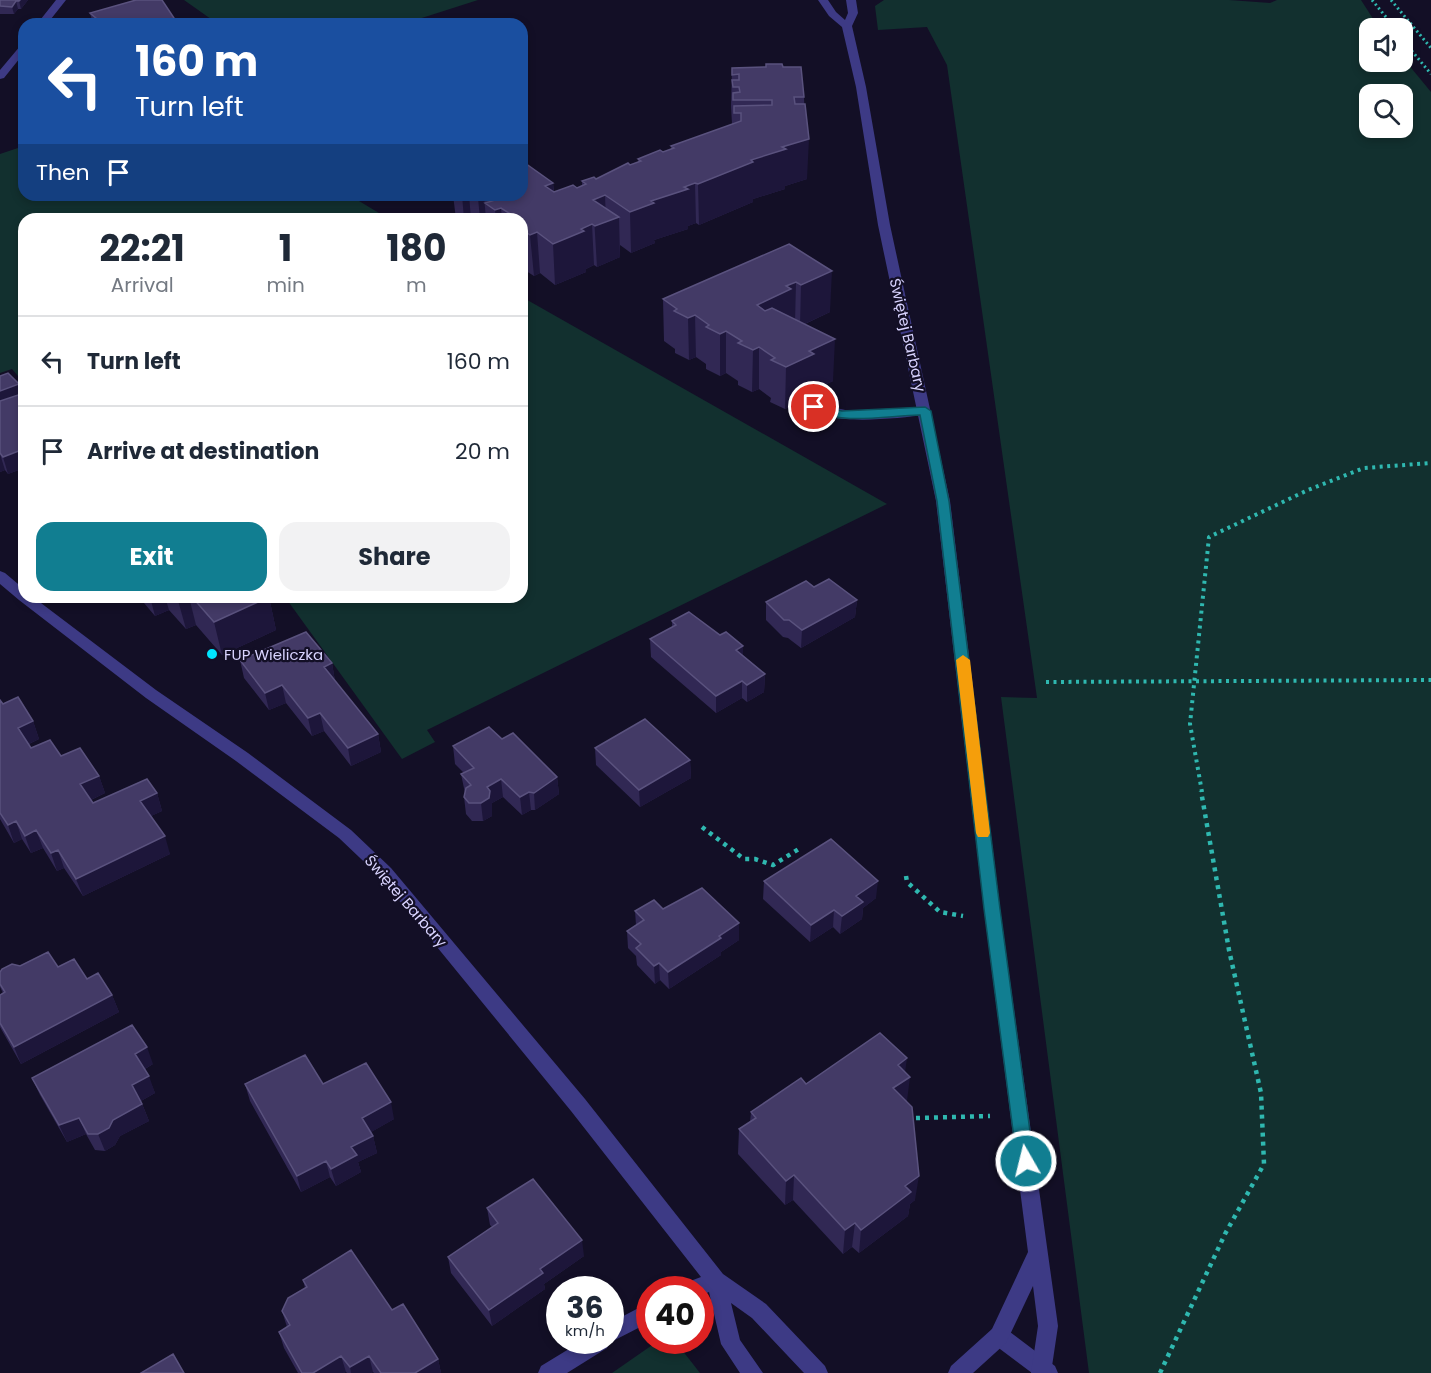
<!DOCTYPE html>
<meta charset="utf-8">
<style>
:root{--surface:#fff;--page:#f2f2f3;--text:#1f2937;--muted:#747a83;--line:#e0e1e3;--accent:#117e91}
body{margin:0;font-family:Poppins,sans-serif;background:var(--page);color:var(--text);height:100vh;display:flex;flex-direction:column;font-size:22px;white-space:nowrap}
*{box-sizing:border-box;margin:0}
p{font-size:20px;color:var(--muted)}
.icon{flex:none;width:33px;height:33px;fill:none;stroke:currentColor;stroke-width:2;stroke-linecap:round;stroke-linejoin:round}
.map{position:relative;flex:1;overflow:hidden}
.details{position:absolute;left:18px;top:213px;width:510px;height:390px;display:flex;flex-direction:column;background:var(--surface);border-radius:18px;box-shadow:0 3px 9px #0003}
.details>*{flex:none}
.top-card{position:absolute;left:18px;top:18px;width:510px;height:183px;border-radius:18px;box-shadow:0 3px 9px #0003;background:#1a4fa0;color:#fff;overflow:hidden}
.controls{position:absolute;left:1359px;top:18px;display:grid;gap:12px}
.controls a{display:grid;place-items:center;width:54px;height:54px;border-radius:12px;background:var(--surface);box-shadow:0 3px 9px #0003;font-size:30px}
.speed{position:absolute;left:546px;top:1276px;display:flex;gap:12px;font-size:30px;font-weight:700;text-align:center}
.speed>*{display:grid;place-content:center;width:78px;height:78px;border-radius:50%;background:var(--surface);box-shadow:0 3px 9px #0003;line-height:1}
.speed small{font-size:15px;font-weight:400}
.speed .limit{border:9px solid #d22;background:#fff;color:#111}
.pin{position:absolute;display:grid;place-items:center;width:51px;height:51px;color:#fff;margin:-26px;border:3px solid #fff;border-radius:50%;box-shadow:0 2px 6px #0007}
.me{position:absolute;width:66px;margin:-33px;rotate:352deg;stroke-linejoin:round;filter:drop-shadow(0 0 4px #0008)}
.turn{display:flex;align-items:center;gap:21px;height:126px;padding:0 18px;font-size:27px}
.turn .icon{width:78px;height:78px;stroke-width:2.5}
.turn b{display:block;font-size:42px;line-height:51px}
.then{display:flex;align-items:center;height:57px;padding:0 18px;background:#0003;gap:12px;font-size:22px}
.eta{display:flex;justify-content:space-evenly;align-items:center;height:102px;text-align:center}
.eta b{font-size:36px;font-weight:700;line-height:42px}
.action{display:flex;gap:12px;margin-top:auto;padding:12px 18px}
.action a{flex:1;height:69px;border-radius:18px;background:var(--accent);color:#fff;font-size:24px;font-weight:700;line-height:69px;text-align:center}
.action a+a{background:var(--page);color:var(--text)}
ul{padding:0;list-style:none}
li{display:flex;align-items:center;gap:18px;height:90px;padding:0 18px;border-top:2px solid var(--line)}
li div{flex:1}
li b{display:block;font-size:22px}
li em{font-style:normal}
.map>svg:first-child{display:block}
.green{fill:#12302f;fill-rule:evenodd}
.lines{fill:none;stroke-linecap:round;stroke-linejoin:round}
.path-far2{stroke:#2fb8b0;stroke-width:3;stroke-dasharray:2 3;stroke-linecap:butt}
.path-far1{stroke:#2fb8b0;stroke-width:4;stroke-dasharray:3 4.5;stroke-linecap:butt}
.path{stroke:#2fb8b0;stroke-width:4.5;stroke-dasharray:4 5;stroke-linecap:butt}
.service{fill:#3d3a85;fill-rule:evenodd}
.minor{fill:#3d3a85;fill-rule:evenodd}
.tertiary{fill:#3d3a85;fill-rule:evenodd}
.wall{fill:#312854}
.shaded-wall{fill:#1d163a}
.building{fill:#433a66;stroke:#5a527e;stroke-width:1.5}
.route{fill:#117e91;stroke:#0b525e;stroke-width:1.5}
.slow{fill:#f59e0b}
.poi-dot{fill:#00e5ff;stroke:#130f26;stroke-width:2}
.labels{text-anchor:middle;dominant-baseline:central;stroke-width:4.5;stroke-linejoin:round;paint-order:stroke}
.street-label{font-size:15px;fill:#d9d4ff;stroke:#130f26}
.poi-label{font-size:15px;fill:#d9d4ff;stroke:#130f26;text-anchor:start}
</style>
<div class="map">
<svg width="1431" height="1373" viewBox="0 0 1431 1373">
<rect width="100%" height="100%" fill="#130f26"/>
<path class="green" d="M184 0H478L403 24H218Z
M884 0H1229L1270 3 1277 0H1361L1379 28H1370V62H1402L1403 58 1431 92V1373H1089L1001 697 1037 698 947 65 927 27 878 30 875 6ZM1370 94H1402V128H1370Z
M24 146V195H349L389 219H24V383L12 369 0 373V154Z
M522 297 887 504 427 730 435 742 402 759 285 597H522Z
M658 1341H675L700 1373H612Z"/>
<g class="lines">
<path class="path-far2" d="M1372 0 1395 28
M1391 0 1431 48
M1402 39 1431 74"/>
<path class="path-far1" d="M1046 682 1431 680
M1202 792 1190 724 1209 537 1308 490 1364 468 1431 463"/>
<path class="path" d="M702 827 744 859H755L773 865 802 847
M906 876 907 882 940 912 963 916
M916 1118 990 1116
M1160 1373 1225 1234 1264 1164 1261 1093 1229 950 1201 791"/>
<path class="service" d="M814 403 854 412 925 407 931 411 925 415C897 418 829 427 808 407Z
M999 1326 1006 1329 1055 1366 1058 1373H1032L992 1343 989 1336 992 1329Z"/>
<path class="minor" d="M56 0H66L47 24H37Z
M24 44V53L4 78 0 79V70L21 45Z
M0 571 5 573 24 589V597H33L156 690 248 753 351 830 391 868 585 1099 723 1274 766 1304 825 1366 828 1373H804L752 1318 731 1303 740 1340 763 1373H740L721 1344 709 1292 700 1296V1290H682L685 1283 701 1277 571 1111 379 876 339 838 236 761 146 698 19 600 0 584Z
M650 1302V1322L609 1343 607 1348 567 1373H538L541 1366 582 1341H610V1323Z"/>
<path class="tertiary" d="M818 0H828L836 12 845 20 848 13 846 0H856L858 13 852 26 866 87 890 225 950 501 1000 909 1058 1326 1051 1373H1031L1038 1326 1033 1286 1006 1343 973 1373H948L951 1366 992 1329 1028 1252 984 909 936 501 878 225 856 87 842 27 829 16Z"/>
</g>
<path class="wall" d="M0 0H28L21 9H18L14 14H0Z
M90 13 178 24H93Z
M783 67 804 97 807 179 785 186V189L753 199V202L699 225 696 223 688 226V229L654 240 655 243 631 253 620 245V257L597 267 594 265 586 269V272L555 285 540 273 534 276 523 269V262L522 261V219H456L453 195H522L553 183 554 192 577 188 582 186V181L596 179 638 162V159L663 152 671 149V146L732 124 731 106 732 68Z
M789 244 830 312 805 324 833 381 812 391V396L785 409 770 402 771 398 759 389 752 392 738 385V381L726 373 720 376 706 369V364L696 357 689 360 675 353V349L664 341 663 299Z
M24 393V468L8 474 5 470 0 472V401Z
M814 587 857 600 855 617 801 648 788 638 783 637 766 620V602Z
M143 597H269L276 630 222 655 196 625 186 629 169 610 155 616 144 603Z
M672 621 720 635 743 646V656L765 674 764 692 747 702 742 698 716 713 651 657 650 639 672 628Z
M240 660 332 663 335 681 378 734 381 752 351 766 324 731 312 736 286 703 269 710 244 678Z
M0 700 3 704 33 721 39 739 29 744 31 748 61 756 99 776 105 793 91 800 93 803 157 793 162 811 151 816 170 854 83 896 64 868 57 871 43 848 31 853 22 839 14 843 0 819Z
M502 739 557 777 559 794 535 810H531L522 815 503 797 492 803V816L483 821H472L466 814 464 797 465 793 461 774 464 773 455 764 453 746Z
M595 748 690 760 691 778 640 807 596 765Z
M764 881 876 898 863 908 862 919 840 934 833 927 810 942 763 899Z
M663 909 739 940 721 952V955L669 989 660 980 655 984 637 965 636 956 628 948 627 931 636 925 635 911Z
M20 966 58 967 87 979 112 995 119 1012 21 1064 0 1027V995L3 993 0 987V972Z
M153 1064 145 1069 155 1093 141 1101 149 1121 120 1136 115 1145 105 1151 95 1150 86 1134 67 1142 40 1095 32 1078Z
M905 1072 907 1101 915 1200 910 1204 908 1216 859 1253 852 1247 843 1254 793 1200 785 1205 738 1154 739 1129 750 1122 751 1112 806 1084Z
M245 1084H323L394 1119 371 1132 373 1136 377 1153 358 1162 361 1172 336 1186 330 1177 301 1192 250 1101Z
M487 1208 584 1256 544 1284 545 1289 492 1326 451 1273 448 1257 492 1227 490 1225Z
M303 1280 392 1310 438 1359 441 1373H374L373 1372 371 1373H347L346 1372 343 1373H298L284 1348 279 1332 287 1327 282 1311 305 1288Z"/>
<path class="shaded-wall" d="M20 0H28L21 9 19 1Z
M16 1 18 9 14 14 12 7Z
M809 139 807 179 785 186V189L753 199V202L699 225 698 184 751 160 782 147Z
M553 183 556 223 545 186Z
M695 183 696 223 688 226V229L654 240 655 243 631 253 630 212 651 201Z
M462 195H469L471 219H464Z
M605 195 606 222 619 217 620 257 597 267 593 200Z
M484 196 486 219H480L478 198Z
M501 208 502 219H496L495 210Z
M592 224 594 265 586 269V272L555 285 553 244Z
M537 232 540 273 534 276 530 235Z
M832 271 830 312 800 326 801 285Z
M796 282 795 323 790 326 757 305 786 286Z
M695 315 696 357 689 360 688 318Z
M726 331V373L720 376V334Z
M835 339 833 381 812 391V396L785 409 786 367 809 351Z
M759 347V389L752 392 753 350Z
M19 384 21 393 0 401V391Z
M24 449V468L8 474 3 457Z
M0 454 5 470 0 472Z
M150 597H165L169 610 155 616Z
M177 597H189L196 625 186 629Z
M269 597 276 630 222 655 214 622Z
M857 600 855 617 801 648 802 630Z
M743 646V663L736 650Z
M332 663 335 681 324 667Z
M765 674 764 692 747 702V685Z
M742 681V698L716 713V696Z
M282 685 286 703 269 710 265 693Z
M320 713 324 731 312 736 308 718Z
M33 721 39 739 24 746 18 728Z
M378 734 381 752 351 766 348 748Z
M690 760 691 778 640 807 639 790Z
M99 776 105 793 86 802 80 784Z
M557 777 559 794 535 810 534 793Z
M501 779 503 797 492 803V816L483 821 481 803 487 787Z
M529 792 531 810 522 815 520 797Z
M157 793 162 811 145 819 140 801Z
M16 821 22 839 14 843 8 825Z
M36 830 43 848 31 853 25 836Z
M165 836 170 854 83 896 76 879Z
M58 850 64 868 57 871 51 853Z
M878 881 876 898 863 908 862 919 840 934 842 916 856 896Z
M834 910 833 927 810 942 811 925Z
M739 923V940L721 952V955L669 989 668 972 719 936Z
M659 963 660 980 655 984 654 966Z
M112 995 119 1012 21 1064 14 1047Z
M147 1047 153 1064 141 1071 135 1054Z
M907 1058 904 1080 910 1077 907 1101 893 1088 898 1065Z
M149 1076 155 1093 139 1102 132 1085Z
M391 1102 394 1119 366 1135 362 1118Z
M142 1104 149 1121 120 1136 115 1145 105 1151 98 1134 113 1120Z
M79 1118 86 1134 67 1142 59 1125Z
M373 1136 377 1153 358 1162 361 1172 336 1186 331 1169 351 1147Z
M326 1161 330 1177 301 1192 297 1176Z
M794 1175 793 1200 785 1205 786 1181Z
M919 1176 915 1200 910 1204 908 1216 859 1253 861 1230 905 1186Z
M855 1223 852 1247 843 1254 845 1230Z
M582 1240 584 1256 544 1284 545 1289 492 1326 489 1310 540 1269Z
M341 1356 346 1372 343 1373H313Z
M369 1356 373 1372 371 1373H351L350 1367Z
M438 1359 441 1373H415Z"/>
<path class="building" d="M0 0H20L19 1H16L12 7 0 6Z
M136 0H162L178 24H103L90 13Z
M766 64H782L783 67H801L804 97H794L795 104H805L809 139 782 147 786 149 751 160 753 162 698 184 695 183 684 187 688 189 651 201 654 203 630 212 605 195 593 200 619 217 595 226 592 224 581 229 584 231 553 244 537 232 530 235 522 229V227L527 225 522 222V219H508L503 215 509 213 501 208 495 210 485 203 492 201 484 196 478 198 474 195H522V161L553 183 545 186 554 192 573 185 577 188 586 184 582 181 594 177 596 179 628 163 630 165 641 161 638 159 660 150 663 152 674 148 671 146 741 121V113H734V106L772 105V100H733V93L740 92 739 87H733L732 80H739V74L732 75V68L766 67Z
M789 244 832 271 801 285 796 282 786 286 791 289 757 305 765 311 772 308 835 339 809 351 814 354 786 367 771 360 775 358 759 347 753 350 738 343 742 341 726 331 720 334 706 327 709 325 695 315 688 318 674 311 677 309 663 299Z
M8 373 19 384 0 391V376Z
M24 393V449L3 457 0 453V401Z
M829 579 857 600 802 630 789 620H784L766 602 806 581 814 587Z
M192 597H269L214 622Z
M689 612 720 635 726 632 743 646 736 650 765 674 747 685 742 681 716 696 650 639 676 625 672 621Z
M306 632 332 663 324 667 378 734 348 748 320 713 308 718 282 685 265 693 240 660Z
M18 697 33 721 18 728 31 748 50 740 61 756 80 748 99 776 80 784 93 803 147 779 157 793 140 801 165 836 76 879 58 850 51 853 36 830 25 836 16 821 8 825 0 813V700L3 704Z
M645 719 690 760 639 790 595 748Z
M489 727 502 739 513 733 557 777 534 793 529 792 520 797 501 779 487 787 490 791 489 798 481 803H469L464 797 466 788 471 785 461 774 474 768 453 746Z
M831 839 878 881 856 896 863 902 842 916 834 910 811 925 764 881Z
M702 888 739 923 719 936 721 938 668 972 659 963 654 966 636 948 641 944 627 931 644 920 635 911 654 900 663 909Z
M48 952 58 967 74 959 87 979 98 973 112 995 14 1047 0 1023V995L5 992 0 984V972L2 969 12 964 20 966Z
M132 1025 147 1047 135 1054 149 1076 132 1085 142 1104 113 1120 109 1128 98 1134H88L79 1118 59 1125 32 1078Z
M880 1033 907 1058 898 1065 910 1077 893 1088 912 1107 919 1176 905 1186 911 1192 861 1230 855 1223 845 1230 794 1175 786 1181 739 1129 756 1118 751 1112 801 1078 806 1084Z
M305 1055 323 1084 366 1063 391 1102 362 1118 373 1136 351 1147 357 1155 331 1169 326 1161 297 1176 245 1084Z
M533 1179 582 1240 540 1269 543 1273 489 1310 448 1257 498 1223 487 1208Z
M351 1250 392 1310 403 1304 438 1359 415 1373H381L369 1356 350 1367 341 1356 313 1373H302L279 1332 290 1325 282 1311 288 1298 307 1287 303 1280Z
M173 1354 184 1373H141Z"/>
<path class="route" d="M814 404 842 411 925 407 931 411 949 501 1000 909 1034 1161 1032 1166 1026 1169 1020 1166 1017 1161 984 909 937 501 920 415C884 416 843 425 810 410V405Z"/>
<path class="slow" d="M963 655 970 660 990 833 988 837H978L976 833 956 660Z"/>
<circle class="poi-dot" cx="212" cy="654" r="6"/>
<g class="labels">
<g class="street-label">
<text transform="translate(908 335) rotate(77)">Świętej Barbary</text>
<text transform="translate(406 901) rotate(49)">Świętej Barbary</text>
</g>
<g class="poi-label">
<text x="224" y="654">FUP Wieliczka</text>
</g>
</g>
</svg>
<div class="controls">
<a><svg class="icon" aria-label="sound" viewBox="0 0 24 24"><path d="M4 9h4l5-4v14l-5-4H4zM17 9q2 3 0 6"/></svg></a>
<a><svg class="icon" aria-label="search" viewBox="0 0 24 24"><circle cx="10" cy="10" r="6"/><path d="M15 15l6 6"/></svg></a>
</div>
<div class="speed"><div>36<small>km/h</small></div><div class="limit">40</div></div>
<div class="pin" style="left:814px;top:407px;background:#d93025"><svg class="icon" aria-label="arrive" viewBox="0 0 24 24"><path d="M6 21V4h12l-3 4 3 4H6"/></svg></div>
<svg class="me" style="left:1026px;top:1161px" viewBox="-20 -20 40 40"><circle r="17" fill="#117e91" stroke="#fff" stroke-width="3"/><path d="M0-11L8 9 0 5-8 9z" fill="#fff"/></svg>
<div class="top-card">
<div class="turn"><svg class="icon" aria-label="left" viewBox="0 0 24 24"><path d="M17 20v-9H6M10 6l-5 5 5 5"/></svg><div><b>160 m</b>Turn left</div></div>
<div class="then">Then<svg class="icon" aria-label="arrive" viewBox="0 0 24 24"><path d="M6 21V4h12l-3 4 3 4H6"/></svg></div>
</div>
<section class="details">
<div class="eta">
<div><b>22:21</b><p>Arrival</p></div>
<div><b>1</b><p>min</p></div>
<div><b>180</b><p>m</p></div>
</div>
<ul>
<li><svg class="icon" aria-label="left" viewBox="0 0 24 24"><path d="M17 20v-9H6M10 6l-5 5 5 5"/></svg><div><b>Turn left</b></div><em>160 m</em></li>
<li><svg class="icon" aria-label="arrive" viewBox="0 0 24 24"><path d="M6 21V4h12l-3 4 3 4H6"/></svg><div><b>Arrive at destination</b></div><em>20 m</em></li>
</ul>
<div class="action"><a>Exit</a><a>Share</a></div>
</section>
</div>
